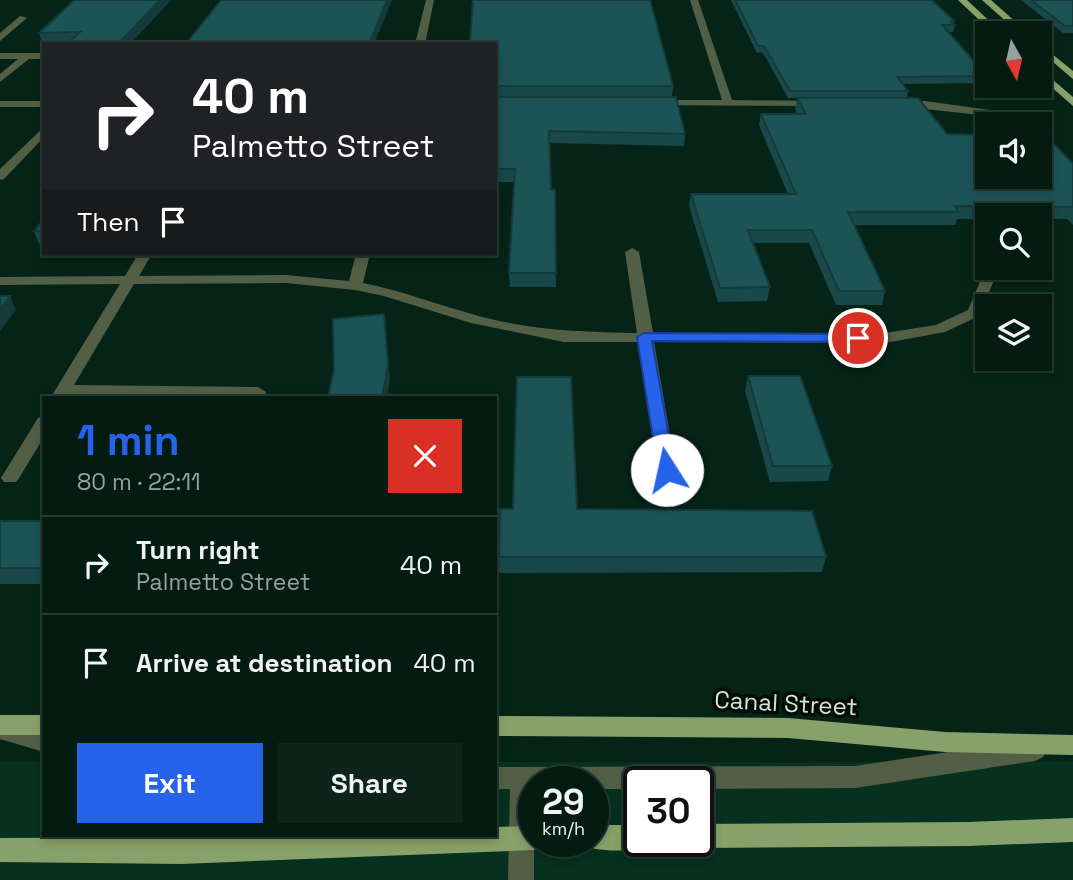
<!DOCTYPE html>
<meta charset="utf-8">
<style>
:root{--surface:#041b11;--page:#0d241a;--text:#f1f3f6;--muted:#97a19f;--line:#253931;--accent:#2563eb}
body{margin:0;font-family:"Space Grotesk",sans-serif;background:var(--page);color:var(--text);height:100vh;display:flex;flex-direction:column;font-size:26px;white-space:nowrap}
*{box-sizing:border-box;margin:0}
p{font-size:23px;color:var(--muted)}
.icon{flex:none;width:38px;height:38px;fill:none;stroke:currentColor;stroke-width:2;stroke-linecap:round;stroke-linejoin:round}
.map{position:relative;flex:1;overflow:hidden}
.side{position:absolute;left:42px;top:396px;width:455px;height:441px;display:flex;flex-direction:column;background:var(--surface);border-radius:0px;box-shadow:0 4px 10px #0003,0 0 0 2px var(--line)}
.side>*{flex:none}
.banner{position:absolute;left:42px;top:42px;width:455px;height:214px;border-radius:0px;box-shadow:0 4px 10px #0003,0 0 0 2px var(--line);background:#202124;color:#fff;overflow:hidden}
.needle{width:46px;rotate:172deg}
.tools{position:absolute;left:975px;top:21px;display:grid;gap:14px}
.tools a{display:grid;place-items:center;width:77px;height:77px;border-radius:0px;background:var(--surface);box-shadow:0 4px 10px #0003,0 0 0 2px var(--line);font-size:35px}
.speed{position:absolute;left:518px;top:766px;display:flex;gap:14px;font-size:35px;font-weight:700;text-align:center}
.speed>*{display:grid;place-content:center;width:91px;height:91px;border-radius:50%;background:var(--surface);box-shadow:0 4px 10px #0003,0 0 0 2px var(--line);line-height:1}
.speed small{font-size:18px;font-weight:400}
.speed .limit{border:4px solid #111;border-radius:10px;background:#fff;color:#111}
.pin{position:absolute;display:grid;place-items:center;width:60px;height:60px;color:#fff;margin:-30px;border:4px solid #fff;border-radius:50%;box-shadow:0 2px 7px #0007}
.me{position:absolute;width:77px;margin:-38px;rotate:350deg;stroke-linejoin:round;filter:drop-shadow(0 0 5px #0008)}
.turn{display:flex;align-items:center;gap:24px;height:147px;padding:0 35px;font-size:32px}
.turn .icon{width:91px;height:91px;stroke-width:2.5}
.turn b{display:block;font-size:49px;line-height:60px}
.then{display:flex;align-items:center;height:66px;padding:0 35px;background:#0003;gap:14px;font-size:26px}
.round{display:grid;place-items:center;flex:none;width:74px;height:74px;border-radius:0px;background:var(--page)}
.overview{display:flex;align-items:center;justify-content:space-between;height:119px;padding:0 35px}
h1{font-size:42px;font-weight:700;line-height:52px;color:var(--accent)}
.cta{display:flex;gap:14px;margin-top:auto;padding:14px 35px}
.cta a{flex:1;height:80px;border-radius:0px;background:var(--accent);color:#fff;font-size:28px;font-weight:700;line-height:80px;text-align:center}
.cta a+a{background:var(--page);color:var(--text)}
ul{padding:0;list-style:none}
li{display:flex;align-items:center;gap:21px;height:98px;padding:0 35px;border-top:2px solid var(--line)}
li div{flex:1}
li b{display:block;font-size:26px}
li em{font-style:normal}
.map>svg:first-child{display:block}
.built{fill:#063020;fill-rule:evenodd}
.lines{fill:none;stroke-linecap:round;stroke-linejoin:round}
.minor{fill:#535f45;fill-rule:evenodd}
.major{fill:#88a16a;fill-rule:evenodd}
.wall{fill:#18484a}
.shaded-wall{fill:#143b3c}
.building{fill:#1c5456;stroke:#143b3c;stroke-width:2}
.route{fill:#2563eb;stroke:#184099;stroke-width:2}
.labels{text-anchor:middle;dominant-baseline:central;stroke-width:7;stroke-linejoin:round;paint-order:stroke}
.near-street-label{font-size:24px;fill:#d2e3da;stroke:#020a05}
</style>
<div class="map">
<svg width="1073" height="880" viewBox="0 0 1073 880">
<rect width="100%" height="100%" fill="#052417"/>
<path class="built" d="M0 762H44V835H495V762H1073V880H0ZM534 782H593V842H534ZM639 782H698V842H639Z"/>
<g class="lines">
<path class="minor" d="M426 0H434L425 44H415Z
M690 0H698L732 100 817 101 821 102V106L649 105V101L653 100H722Z
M20 16 27 18 0 41V33Z
M0 53H44V59H29L0 82V74L18 59H0Z
M0 101H44V107H0Z
M901 101H925L990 110 995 113 990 116 897 106 896 104Z
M44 127V137L4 179 0 180V169Z
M632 248 639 252 653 333H885L936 325 968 310 985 270H995L997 273 979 316 945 332 885 343 654 342 676 470 667 476 658 470 639 342H564L471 323 384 296 355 290 286 283 134 284 74 385 258 387 266 392 264 397 68 395 51 397 120 284 0 285V277L125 276 138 254H152L139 276 286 275 349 281 356 254H370L363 283C400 290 435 304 472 314 526 330 581 332 637 333L625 252Z
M44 417V437L19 478 16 482H4L1 478 38 418Z
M0 719 44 732V752L0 739Z
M1035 739 1043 743 1047 750 1043 757 1035 761 855 788 698 789V782H639V789H593V782H534V880H508L510 789H495V767L855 766Z"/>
<path class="major" d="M958 0H967L1002 33H993Z
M982 0H991L1028 33H1019Z
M1040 44 1073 71V79L1040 51Z
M1040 69 1073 97V106L1040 77Z
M0 715H44V735H0Z
M495 716 788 718 945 732 1073 735V755L945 752 788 738 495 736Z
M1073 818V842L968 846 698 848 688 842H698V824L968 822Z
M593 825H639V842H650L648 846C631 852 601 852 584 846L582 842H593Z
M534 826V842H545L543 847 534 850 181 864 0 862V838L495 835V827Z"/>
</g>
<path class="wall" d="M171 0 130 44 42 43 39 33Z
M473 0 673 86 672 97 685 134 684 146 550 143 551 190H555L556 287H510L509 273 514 182H495V44Z
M731 0H932L954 21V24L955 25 953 32H948L987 76V78L986 83 902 84 908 91 907 98 947 134 1073 164V225L1067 219H1040V215H987V219H957L955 225H854L885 291 882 305H836L809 243H753L770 287 767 301 718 302 689 206 691 194H788L759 125 761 114H797L795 109 797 98H829H788L766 58 762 52 757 53Z
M1021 0H1073V33H1063Z
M44 66V79H43L40 69Z
M44 219V244H39L34 231Z
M748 376 832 466 828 481 770 482 745 391Z
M577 509 826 557 822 572 499 573V557Z
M0 521H44V584H0Z"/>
<path class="shaded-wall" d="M160 0H171L130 44H118Z
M387 0H392L374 44H369Z
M10 296 16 310 0 331V309Z
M384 314 390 380 387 397H382Z"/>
<path class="building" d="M74 0H160L118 44H67L80 32 39 33Z
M221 0H387L369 44H186Z
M473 0H650L673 86H495V44L470 43Z
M735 0H932L954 21 951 22 955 25H942L987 76 897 77 908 91H790L767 51 763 46H758Z
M1031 0H1073V26H1065Z
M495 97H676L685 134 549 131 551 190H555L556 273H509L515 169H495Z
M797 98H918L947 134 987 135V177H1040V136H1046L1073 164V207L955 206 959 212H848L885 291H839L812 230H748L770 287 720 288 691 194H796L761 114H806Z
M44 219V231H34Z
M0 296H10L0 309Z
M384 314 388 365 382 397H328L334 371 333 319Z
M748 376H800L832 466H773Z
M517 377H571L577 509 812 511 826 557H499L500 509H513Z
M0 521H44V568H0Z"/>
<path class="route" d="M644 333 858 334 865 338 858 342 652 341 675 470 667 475 658 470 637 337Z"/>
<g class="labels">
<g class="near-street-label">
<text transform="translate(786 703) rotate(3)">Canal Street</text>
</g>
</g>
</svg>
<div class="tools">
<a><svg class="needle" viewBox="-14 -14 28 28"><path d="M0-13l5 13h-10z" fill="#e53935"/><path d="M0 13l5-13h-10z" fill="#97a19f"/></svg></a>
<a><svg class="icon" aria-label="sound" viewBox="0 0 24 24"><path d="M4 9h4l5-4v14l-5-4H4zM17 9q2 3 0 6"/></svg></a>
<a><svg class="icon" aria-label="search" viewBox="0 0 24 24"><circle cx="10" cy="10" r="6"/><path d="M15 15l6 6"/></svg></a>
<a><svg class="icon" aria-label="layers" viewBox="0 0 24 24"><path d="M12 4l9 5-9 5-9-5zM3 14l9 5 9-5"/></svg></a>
</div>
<div class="speed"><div>29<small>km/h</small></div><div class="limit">30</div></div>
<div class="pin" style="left:858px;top:338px;background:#d93025"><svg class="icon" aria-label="arrive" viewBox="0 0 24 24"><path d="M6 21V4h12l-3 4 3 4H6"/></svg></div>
<svg class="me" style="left:667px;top:470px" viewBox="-20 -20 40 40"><circle r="19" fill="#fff"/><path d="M0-13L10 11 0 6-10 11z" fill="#2563eb"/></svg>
<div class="banner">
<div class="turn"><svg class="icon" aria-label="right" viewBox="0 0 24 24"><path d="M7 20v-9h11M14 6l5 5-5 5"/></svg><div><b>40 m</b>Palmetto Street</div></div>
<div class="then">Then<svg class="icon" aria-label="arrive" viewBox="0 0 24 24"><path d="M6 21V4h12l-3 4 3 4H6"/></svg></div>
</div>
<section class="side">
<div class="overview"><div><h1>1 min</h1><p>80 m · 22:11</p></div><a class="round" style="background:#d93025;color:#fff"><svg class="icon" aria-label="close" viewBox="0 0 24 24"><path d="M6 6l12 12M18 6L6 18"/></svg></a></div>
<ul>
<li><svg class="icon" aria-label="right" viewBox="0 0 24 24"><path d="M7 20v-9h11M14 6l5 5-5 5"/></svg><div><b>Turn right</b><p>Palmetto Street</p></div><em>40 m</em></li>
<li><svg class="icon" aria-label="arrive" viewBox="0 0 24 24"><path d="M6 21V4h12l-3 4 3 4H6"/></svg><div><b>Arrive at destination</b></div><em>40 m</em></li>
</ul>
<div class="cta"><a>Exit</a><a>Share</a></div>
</section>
</div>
